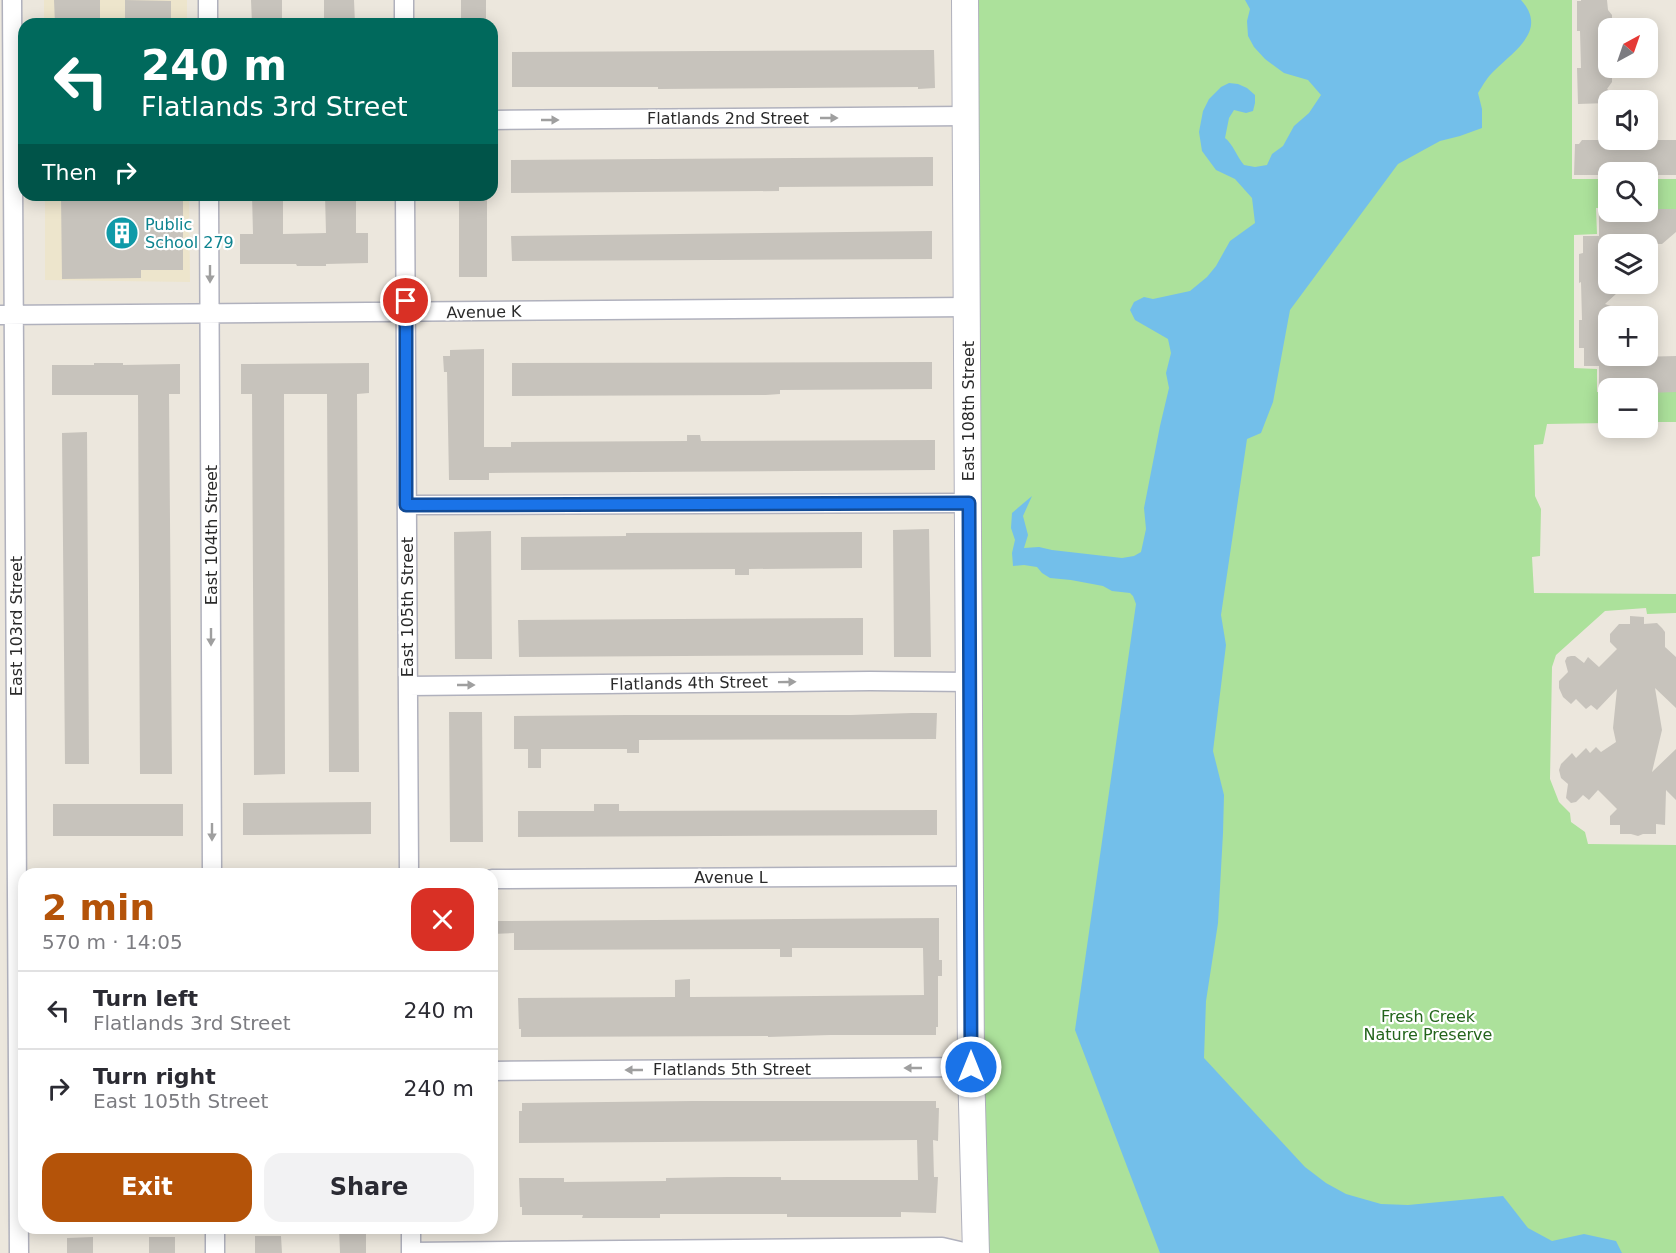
<!DOCTYPE html>
<meta charset="utf-8">
<style>
:root{--surface:#fff;--page:#f2f2f3;--text:#2b2b33;--muted:#7c7c81;--line:#e1e1e2;--accent:#b45309}
body{margin:0;font-family:"DejaVu Sans",sans-serif;background:var(--page);color:var(--text);height:100vh;display:flex;flex-direction:column;font-size:22px;white-space:nowrap}
*{box-sizing:border-box;margin:0}
p{font-size:20px;color:var(--muted)}
.icon{flex:none;width:33px;height:33px;fill:none;stroke:currentColor;stroke-width:2;stroke-linecap:round;stroke-linejoin:round}
.map{position:relative;flex:1;overflow:hidden}
.side{position:absolute;left:18px;top:868px;width:480px;height:366px;display:flex;flex-direction:column;background:var(--surface);border-radius:18px;box-shadow:0 3px 15px #0003}
.side>*{flex:none}
.hud{position:absolute;left:18px;top:18px;width:480px;height:183px;border-radius:18px;box-shadow:0 3px 15px #0003;background:#00695c;color:#fff;overflow:hidden}
.needle{width:39px;rotate:40deg}
.fabs{position:absolute;left:1598px;top:18px;display:grid;gap:12px}
.fabs a{display:grid;place-items:center;width:60px;height:60px;border-radius:12px;background:var(--surface);box-shadow:0 3px 15px #0003;font-size:30px}
.pin{position:absolute;display:grid;place-items:center;width:51px;height:51px;color:#fff;margin:-26px;border:3px solid #fff;border-radius:50%;box-shadow:0 2px 6px #0007}
.me{position:absolute;width:66px;margin:-33px;rotate:0deg;stroke-linejoin:round;filter:drop-shadow(0 0 4px #0008)}
.turn{display:flex;align-items:center;gap:21px;height:126px;padding:0 24px;font-size:27px}
.turn .icon{width:78px;height:78px;stroke-width:2.5}
.turn b{display:block;font-size:42px;line-height:51px}
.then{display:flex;align-items:center;height:57px;padding:0 24px;background:#0003;gap:12px;font-size:22px}
.round{display:grid;place-items:center;flex:none;width:63px;height:63px;border-radius:18px;background:var(--page)}
.overview{display:flex;align-items:center;justify-content:space-between;height:102px;padding:0 24px}
h1{font-size:36px;font-weight:800;line-height:45px;color:var(--accent)}
.button{display:flex;gap:12px;margin-top:auto;padding:12px 24px}
.button a{flex:1;height:69px;border-radius:18px;background:var(--accent);color:#fff;font-size:24px;font-weight:800;line-height:69px;text-align:center}
.button a+a{background:var(--page);color:var(--text)}
ul{padding:0;list-style:none}
li{display:flex;align-items:center;gap:18px;height:78px;padding:0 24px;border-top:2px solid var(--line)}
li div{flex:1}
li b{display:block;font-size:22px}
li em{font-style:normal}
.map>svg:first-child{display:block}
.education{fill:#ede5cc}
.green{fill:#ace19b}
.water{fill:#73bfea}
.building{fill:#c7c3bc}
.lines{fill:none;stroke-linecap:round;stroke-linejoin:round}
.street-casing{stroke:#b0b1bd;stroke-width:21}
.secondary-casing{stroke:#b0b1bd;stroke-width:28}
.street{stroke:#fff;stroke-width:18}
.secondary{stroke:#fff;stroke-width:26}
.oneway{fill:#9f9f9f}
.route-casing{stroke:#114b97;stroke-width:15}
.route{stroke:#1a73e8;stroke-width:10}
.labels{text-anchor:middle;dominant-baseline:central;stroke-width:4.5;stroke-linejoin:round;paint-order:stroke}
.street-label{font-size:16px;fill:#2a2a2a;stroke:#fff}
.culture-label{font-size:16px;fill:#0d838f;stroke:#fff;text-anchor:start}
.park-label{font-size:16px;fill:#24651c;stroke:#fff}
</style>
<div class="map">
<svg width="1676" height="1253" viewBox="0 0 1676 1253">
<rect width="100%" height="100%" fill="#ece7dd"/>
<path class="education" d="M44 0H187V24H44Z
M45 195H189L190 282 45 280Z"/>
<path class="green" d="M965 0H1251L1328 86 1260 227 1192 343 1175 1253H976Z
M1510 0H1572V179H1608V208H1596L1597 234 1574 235V368L1597 369V392H1608V423L1547 424 1543 444 1534 445 1535 496 1541 509 1540 556 1532 557 1534 593 1676 594V613L1647 614 1646 608 1605 611 1556 655 1552 667 1550 779 1559 802 1570 813 1571 822 1585 832 1588 844 1676 845V1253H1521L1390 1224 1300 1173 1199 1059 1201 748 1238 432 1282 304Z
M1647 179H1676V209H1647Z
M1647 391H1676V422H1647Z"/>
<path class="water" d="M1245 0H1521C1548 30 1515 50 1495 70 1488 76 1483 85 1478 93L1482 109V128L1460 136 1440 141 1398 164 1290 310 1273 402 1261 433 1247 439 1221 615 1226 645 1213 751 1224 795 1223 833 1218 923 1206 1001 1204 1058 1305 1167 1326 1183 1346 1194 1381 1204 1408 1205 1503 1196 1528 1228 1552 1241 1584 1234 1616 1241 1622 1253H1160L1075 1030 1136 604 1133 596 1130 593 1112 591 1103 586 1071 580 1050 578 1042 573 1037 567 1024 565 1013 566 1012 553 1015 540 1011 528 1012 513 1032 496 1023 516 1028 535 1024 548 1039 547 1052 550 1122 558 1134 556 1141 552 1146 529 1144 508 1160 426 1169 388 1166 373 1171 353 1168 339 1135 320 1130 310 1134 302 1144 297 1153 299 1190 291 1207 277 1216 266 1230 241 1255 223 1252 198 1235 179 1216 170 1202 151 1199 132 1203 111 1209 99 1221 87 1229 83 1238 84 1247 88 1255 95V103L1253 111 1246 113 1234 110 1229 118 1225 138C1233 144 1237 157 1244 165L1255 167 1267 165 1272 154 1283 146 1294 126 1309 113 1321 95 1308 80 1284 73 1265 59 1254 47 1248 36 1247 21 1250 9Z"/>
<path class="building" d="M54 0H100V24H55Z
M125 0 171 1V24H125Z
M251 0H282V24H252Z
M324 0H354L355 24H324Z
M461 0H486V24H461Z
M1581 0H1607L1608 10 1612 15V23L1608 27V68H1612V82L1607 89 1622 100H1608V103L1578 104 1577 68H1581L1580 31H1577V1H1581Z
M934 50 935 88 918 89V87L658 89V87H512V52Z
M1582 140H1676V175H1647V172H1608V175H1574L1575 144H1579Z
M933 157V186L779 187V191L511 193V160Z
M61 195H183V270H141V278L62 279Z
M252 195H283V234L326 233 325 195H356V233H368V263L326 264V266H297L296 264H240V234H253Z
M459 195H487V277H459Z
M1647 209H1676V232L1662 244H1638L1635 241 1608 240V284H1615L1617 286V293L1605 304 1636 315 1608 316V360L1635 361 1638 357 1676 356V392L1647 393V388H1599V366H1584V348H1579V320H1582L1581 282 1579 283V254L1583 253V236H1599V212H1647Z
M932 231V259L512 261 511 236Z
M484 349V447H511V442L687 441V435H700L701 441 935 440V470L489 473V480H449L447 372H444L443 356H450V350Z
M932 362V389L780 390V394L766 395 512 396V363Z
M94 363H123V365L180 364V394H169L172 774H140L138 395H52V365H94Z
M369 363V393L357 394 359 772H329L327 394H284L285 774 254 775 252 394H241V364Z
M87 432 89 764H65L62 433Z
M929 529 931 657H894L893 530Z
M491 531 492 659H455L454 532Z
M862 532V568L749 569V575H735V569L521 570V537L626 536V533Z
M1630 616 1644 617V624L1657 623 1662 628 1665 632V647L1676 657V708L1655 688 1662 730 1652 772 1676 749V800L1666 790 1665 825 1656 824V834H1643L1638 836 1631 834H1620V825H1610V816L1617 809 1598 790 1589 800 1583 795 1576 802 1571 803 1566 798 1568 784 1561 778 1559 770 1561 764 1572 753 1576 758 1586 748 1590 753 1596 747 1601 752 1616 742 1613 728 1617 689 1597 710 1591 705 1586 709 1576 699 1571 704 1563 697 1559 688V681L1568 672 1565 661 1567 657 1571 656H1575L1584 663 1588 657 1599 667 1617 649 1610 642V634L1619 624H1630Z
M863 618V655L519 657 518 620Z
M449 712H482L483 842H450Z
M912 713H937L936 739 639 740V753H627V749H541V768H528V749H514V716L627 715H851Z
M371 802V834L243 835V803Z
M53 804H183V836H53Z
M594 804H619V811L937 810V835L518 837V811H594Z
M939 918V960H942V976H938V1027H936V1035H830L768 1037V1036L521 1037V1029H519L518 998 675 997V980L690 979V997H692L924 995 923 948H792V957H780V949L514 950V933L492 934V921Z
M693 1101H936V1108H939L938 1141 933 1140 934 1177H938L936 1213 901 1212V1217H787V1214H660V1218H582L583 1215H522V1207H520L519 1178H564V1182L666 1181V1178L727 1177H781V1180H918L917 1140 519 1143V1111H522V1103Z
M339 1228H366V1253H340Z
M255 1236H281L282 1253H255Z
M93 1237V1253H67V1238Z
M149 1237H175V1253H149Z"/>
<g class="lines">
<defs>
<path id="street" d="M12 0 19 1253
M208 0V24
M404 0V24
M492 120 965 116
M209 195 212 874
M405 195 409 874
M0 315 968 307
M407 505 969 503
M408 686 870 681 970 682
M492 879 970 876
M492 1071 971 1067
M215 1228V1253
M411 1228V1253
M411 1252 942 1247 968 1253"/>
<path id="secondary" d="M965 0 971 1067 976 1253"/>
</defs>
<use href="#street" class="street-casing"/>
<use href="#secondary" class="secondary-casing"/>
<use href="#street" class="street"/>
<use href="#secondary" class="secondary"/>
</g>
<defs><path id="oneway-solid" d="M-6-.8H1V-3.2L6.5 0L1 3.2V.8H-6Z" transform="scale(1.5)"/></defs>
<g class="oneway">
<use href="#oneway-solid" transform="translate(829 118)"/>
<use href="#oneway-solid" transform="translate(550 120)"/>
<use href="#oneway-solid" transform="translate(210 274) rotate(90)"/>
<use href="#oneway-solid" transform="translate(211 637) rotate(90)"/>
<use href="#oneway-solid" transform="translate(787 682) rotate(-1)"/>
<use href="#oneway-solid" transform="translate(466 685)"/>
<use href="#oneway-solid" transform="translate(212 832) rotate(90)"/>
<use href="#oneway-solid" transform="translate(913 1068) rotate(180)"/>
<use href="#oneway-solid" transform="translate(634 1070) rotate(180)"/>
</g>
<g class="lines">
<defs>
<path id="route" d="M406 301V505L969 503 971 1067"/>
</defs>
<use href="#route" class="route-casing"/>
<use href="#route" class="route"/>
</g>
<defs>
<symbol id="building-disc" viewBox="-11 -11 22 22"><circle r="9.5" fill="#0f9aa8" stroke="#fff"/><path d="M-4-6H4V6H1V3H-1V6H-4ZM-2.5-4.3h1.7v1.8h-1.7ZM.8-4.3h1.7v1.8H.8ZM-2.5-1h1.7V.8h-1.7ZM.8-1h1.7V.8H.8Z" fill="#fff"/></symbol>
</defs>
<g fill-rule="evenodd">
<use href="#building-disc" x="103" y="214" width="38" height="38"/>
</g>
<g class="labels">
<g class="street-label">
<text x="728" y="118">Flatlands 2nd Street</text>
<text transform="translate(484 312) rotate(-1)">Avenue K</text>
<text transform="translate(968 411) rotate(-90)">East 108th Street</text>
<text transform="translate(211 535) rotate(-90)">East 104th Street</text>
<text transform="translate(407 607) rotate(-90)">East 105th Street</text>
<text transform="translate(16 626) rotate(-90)">East 103rd Street</text>
<text transform="translate(689 683) rotate(-1)">Flatlands 4th Street</text>
<text x="731" y="877">Avenue L</text>
<text x="732" y="1069">Flatlands 5th Street</text>
</g>
<g class="culture-label">
<text x="145" y="224">Public<tspan x="145" dy="18">School 279</tspan></text>
</g>
<g class="park-label">
<text x="1428" y="1016">Fresh Creek<tspan x="1428" dy="18">Nature Preserve</tspan></text>
</g>
</g>
</svg>
<div class="fabs">
<a><svg class="needle" viewBox="-14 -14 28 28"><path d="M0-13l5 13h-10z" fill="#e53935"/><path d="M0 13l5-13h-10z" fill="#7c7c81"/></svg></a>
<a><svg class="icon" aria-label="sound" viewBox="0 0 24 24"><path d="M4 9h4l5-4v14l-5-4H4zM17 9q2 3 0 6"/></svg></a>
<a><svg class="icon" aria-label="search" viewBox="0 0 24 24"><circle cx="10" cy="10" r="6"/><path d="M15 15l6 6"/></svg></a>
<a><svg class="icon" aria-label="layers" viewBox="0 0 24 24"><path d="M12 4l9 5-9 5-9-5zM3 14l9 5 9-5"/></svg></a>
<a>+</a>
<a>−</a>
</div>
<div class="pin" style="left:406px;top:301px;background:#d93025"><svg class="icon" aria-label="arrive" viewBox="0 0 24 24"><path d="M6 21V4h12l-3 4 3 4H6"/></svg></div>
<svg class="me" style="left:971px;top:1067px" viewBox="-20 -20 40 40"><circle r="17" fill="#1a73e8" stroke="#fff" stroke-width="3"/><path d="M0-11L8 9 0 5-8 9z" fill="#fff"/></svg>
<div class="hud">
<div class="turn"><svg class="icon" aria-label="left" viewBox="0 0 24 24"><path d="M17 20v-9H6M10 6l-5 5 5 5"/></svg><div><b>240 m</b>Flatlands 3rd Street</div></div>
<div class="then">Then<svg class="icon" aria-label="right" viewBox="0 0 24 24"><path d="M7 20v-9h11M14 6l5 5-5 5"/></svg></div>
</div>
<section class="side">
<div class="overview"><div><h1>2 min</h1><p>570 m · 14:05</p></div><a class="round" style="background:#d93025;color:#fff"><svg class="icon" aria-label="close" viewBox="0 0 24 24"><path d="M6 6l12 12M18 6L6 18"/></svg></a></div>
<ul>
<li><svg class="icon" aria-label="left" viewBox="0 0 24 24"><path d="M17 20v-9H6M10 6l-5 5 5 5"/></svg><div><b>Turn left</b><p>Flatlands 3rd Street</p></div><em>240 m</em></li>
<li><svg class="icon" aria-label="right" viewBox="0 0 24 24"><path d="M7 20v-9h11M14 6l5 5-5 5"/></svg><div><b>Turn right</b><p>East 105th Street</p></div><em>240 m</em></li>
</ul>
<div class="button"><a>Exit</a><a>Share</a></div>
</section>
</div>
